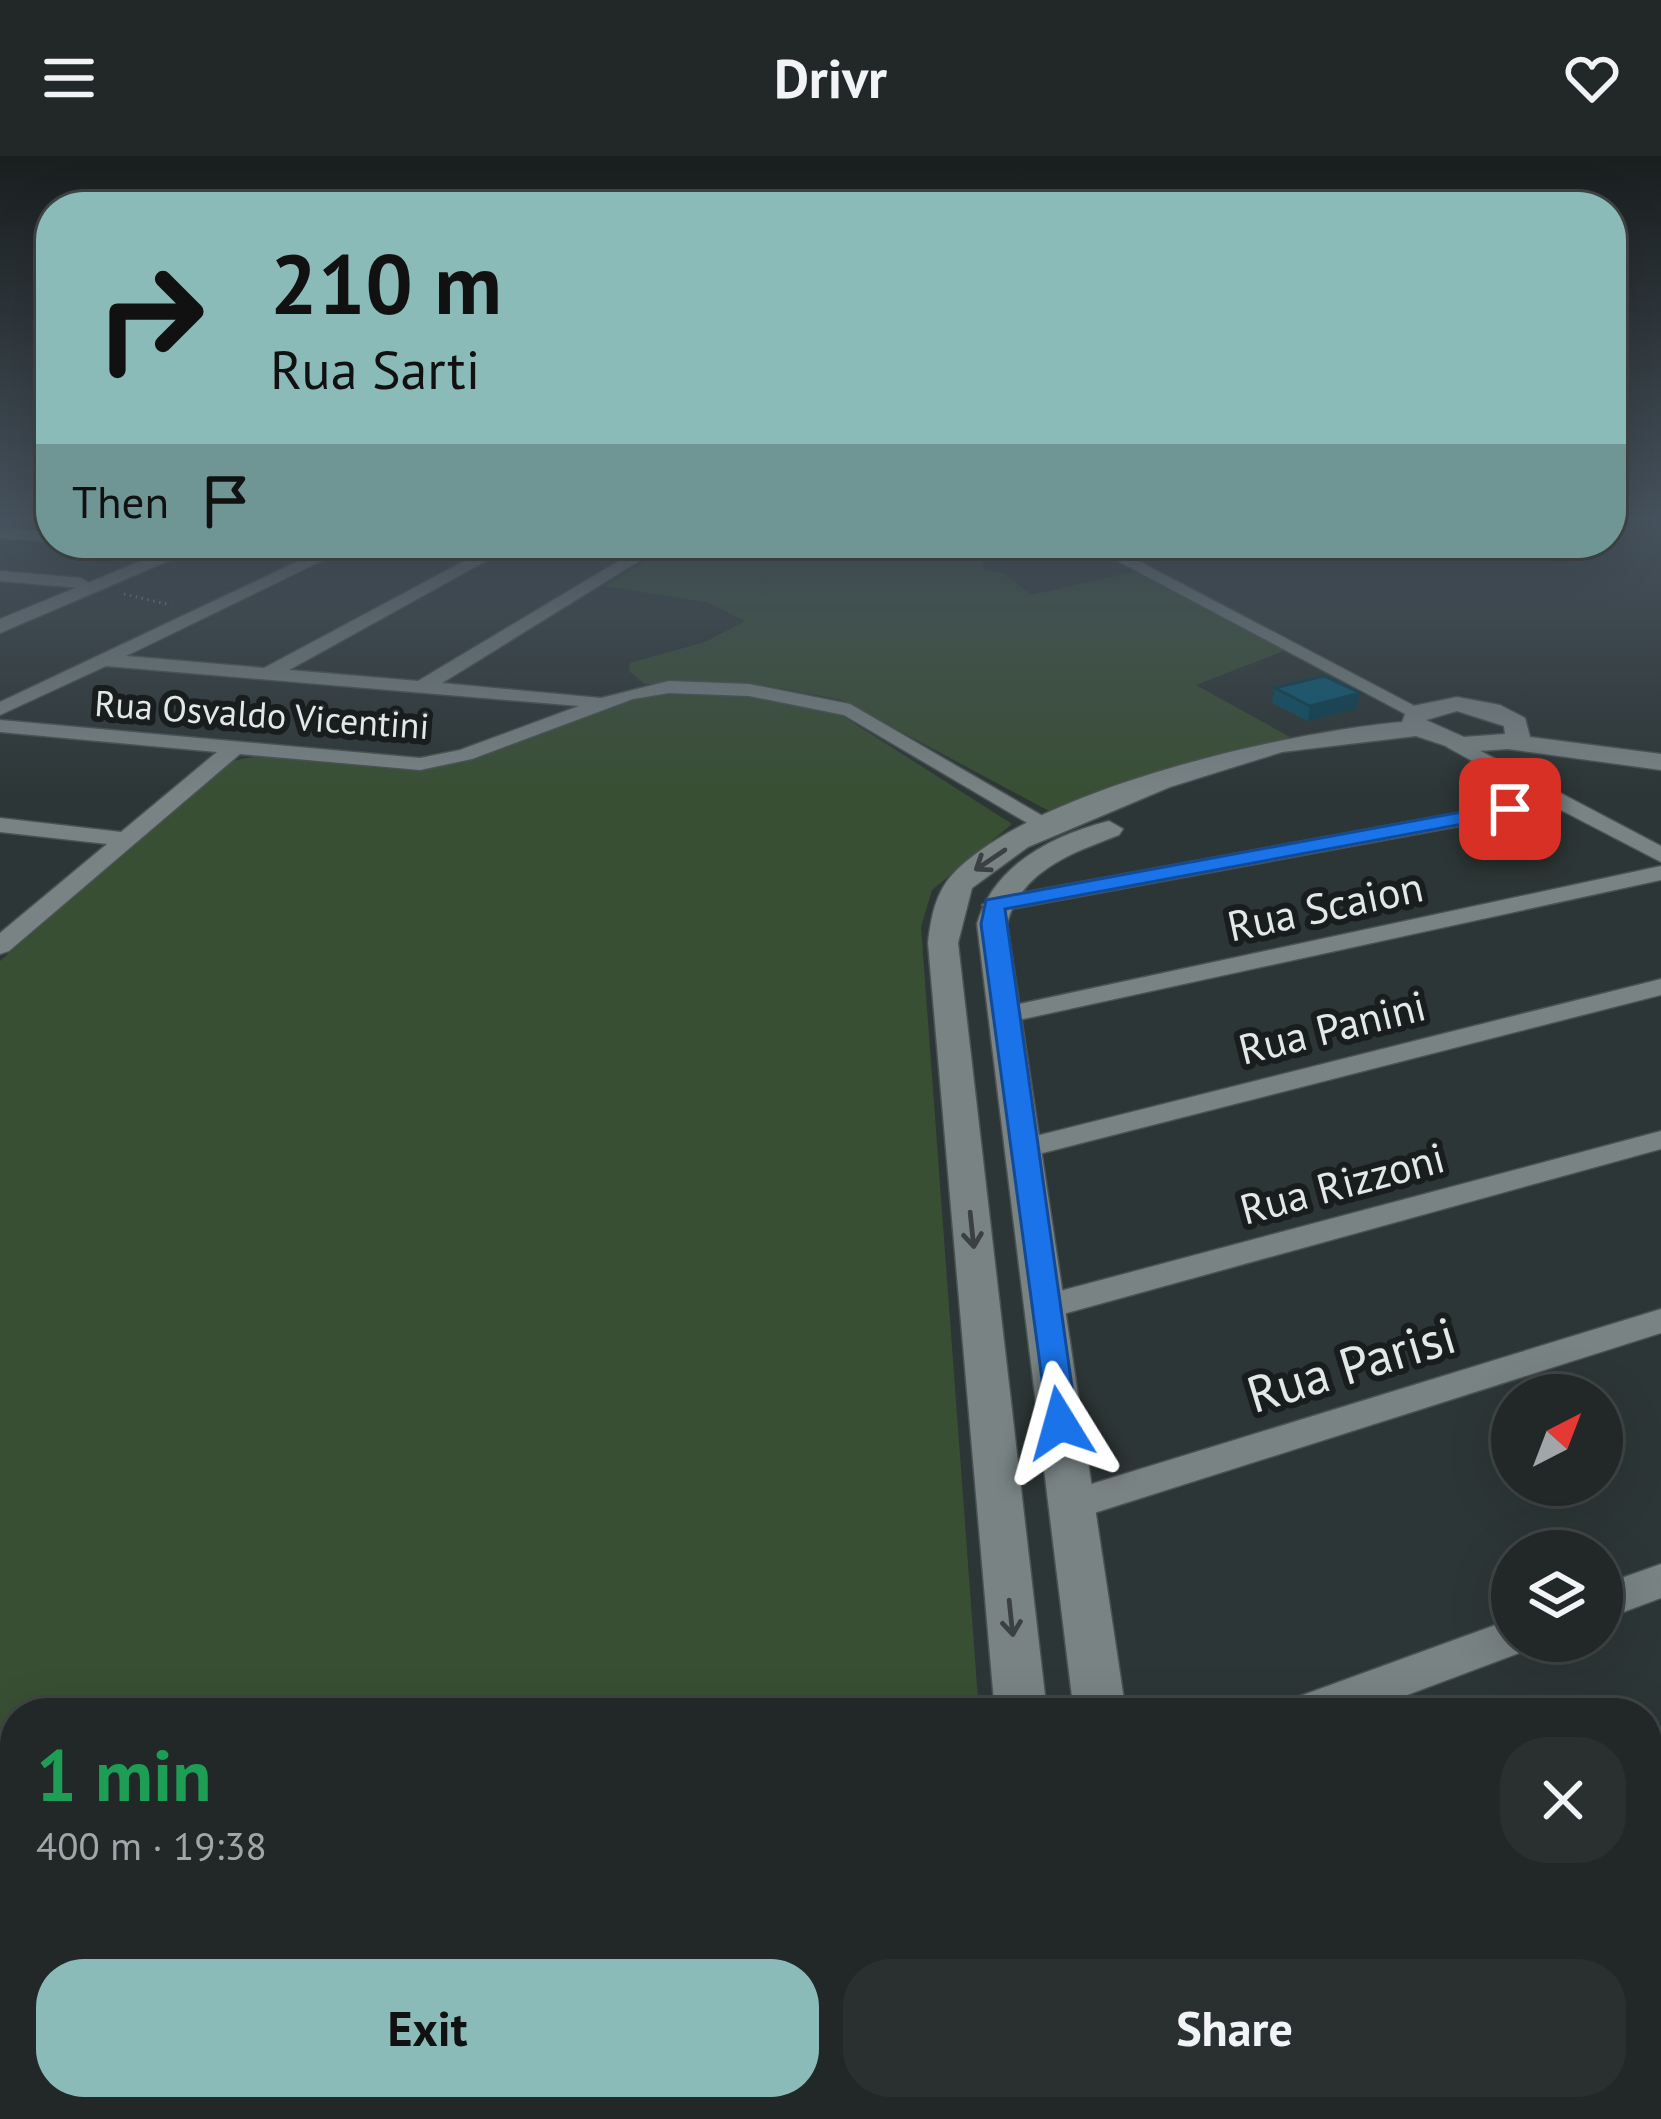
<!DOCTYPE html>
<meta charset="utf-8">
<style>
:root{--surface:#222828;--page:#2a3030;--text:#f1f3f6;--muted:#a2a6a8;--line:#3f4445;--accent:#8bbbb9}
body{margin:0;font-family:"PT Sans",sans-serif;background:var(--page);color:var(--text);height:100vh;display:flex;flex-direction:column;font-size:45px;white-space:nowrap}
*{box-sizing:border-box;margin:0}
p{font-size:39px;color:var(--muted)}
.icon{flex:none;width:66px;height:66px;fill:none;stroke:currentColor;stroke-width:2;stroke-linecap:round;stroke-linejoin:round}
.map{position:relative;flex:1;overflow:hidden}
.drawer{position:absolute;left:0px;top:1542px;width:1662px;height:423px;display:flex;flex-direction:column;background:var(--surface);border-radius:48px 48px 0 0;box-shadow:0 12px 48px #0002,0 0 0 3px var(--line)}
.drawer>*{flex:none}
.banner{position:absolute;left:36px;top:36px;width:1590px;height:366px;border-radius:48px;box-shadow:0 12px 48px #0002,0 0 0 3px var(--line);background:#8bbbb9;color:#111;overflow:hidden}
.needle{width:78px;rotate:42deg}
.fabs{position:absolute;left:1491px;top:1218px;display:grid;gap:24px}
.fabs a{display:grid;place-items:center;width:132px;height:132px;border-radius:50%;background:var(--surface);box-shadow:0 12px 48px #0002,0 0 0 3px var(--line);font-size:60px}
.pin{position:absolute;display:grid;place-items:center;width:102px;height:102px;color:#fff;margin:-51px;border-radius:24px;box-shadow:0 6px 18px #0006}
.me{position:absolute;width:132px;margin:-66px;rotate:352deg;stroke-linejoin:round;filter:drop-shadow(0 0 9px #0008)}
.turn{display:flex;align-items:center;gap:42px;height:252px;padding:0 36px;font-size:54px}
.turn .icon{width:156px;height:156px;stroke-width:2.5}
.turn b{display:block;font-size:84px;line-height:102px}
.then{display:flex;align-items:center;height:114px;padding:0 36px;background:#0003;gap:24px;font-size:45px}
.round{display:grid;place-items:center;flex:none;width:126px;height:126px;border-radius:48px;background:var(--page)}
.overview{display:flex;align-items:center;justify-content:space-between;height:204px;padding:0 36px}
h1{font-size:72px;font-weight:700;line-height:90px;color:#1e9e55}
.cta{display:flex;gap:24px;margin-top:auto;padding:24px 36px}
.cta a{flex:1;height:138px;border-radius:48px;background:var(--accent);color:#111;font-size:48px;font-weight:700;line-height:138px;text-align:center}
.cta a+a{background:var(--page);color:var(--text)}
header{display:flex;justify-content:space-between;align-items:center;height:156px;padding:0 36px;background:var(--surface);font-size:54px;font-weight:700}
.map>svg:first-child{display:block}
.green{fill:#394f34}
.lines{fill:none;stroke-linecap:round;stroke-linejoin:round}
.street-casing{stroke:#4a5252;stroke-width:3}
.secondary-casing{stroke:#4a5252;stroke-width:3}
.path{stroke:#888f8f;stroke-width:3;stroke-dasharray:1.5 4.5;stroke-linecap:butt}
.street{fill:#798384;fill-rule:evenodd}
.secondary{fill:#798384;fill-rule:evenodd}
.wall{fill:#094d63}
.shaded-wall{fill:#083e50}
.building{fill:#0b5973;stroke:#083e50;stroke-width:3}
.oneway{stroke:#3b4141}
.route{fill:#1a73e8;stroke:#114b97;stroke-width:3}
.labels{text-anchor:middle;dominant-baseline:central;stroke-width:12;stroke-linejoin:round;paint-order:stroke}
.far-street-label{font-size:36px;fill:#e2e7e7;stroke:#191d1d}
.street-label{font-size:42px;fill:#e2e7e7;stroke:#191d1d}
.near-street-label{font-size:51px;fill:#e2e7e7;stroke:#191d1d}
</style>
<header><svg class="icon" aria-label="menu" viewBox="0 0 24 24"><path d="M4 6h16M4 12h16M4 18h16"/></svg>Drivr<svg class="icon" aria-label="heart" viewBox="0 0 24 24"><path d="M12 20l-8-8c-3-5 5-10 8-4 3-6 11-1 8 4z"/></svg></header>
<div class="map">
<svg width="1661" height="1963" viewBox="0 0 1661 1963">
<rect width="100%" height="100%" fill="#2d3636"/>
<path class="green" d="M676 387H999L960 395 1005 404 982 406 985 414 1003 417 1031 439 1136 415 1286 494 1196 529 1290 581 1049 655 842 544 763 529 645 528 629 515 630 507 705 486 745 465 707 446 604 430Z
M659 537 740 538 841 559 1012 668 932 734 921 771 979 1557H15V1950H1016L1018 1963H0V805L228 607C291 585 364 621 430 612 510 601 580 551 659 537Z"/>
<g class="lines">
<defs>
<path id="street" d="M0 372 51 376V386L0 382Z
M114 387H202L203 389 195 394 122 392Z
M337 387H358L126 500 264 512 498 387H518L289 514 418 525 649 387H668L442 527 601 542 669 525 749 528 850 548 1060 670 1049 677 1041 675 844 559 749 540 669 537 633 543 472 603 420 614 240 598 9 795 0 798V777L107 688 0 676V662L121 676 217 596 0 576V564L420 602 460 594 579 550 106 510 0 559V546Z
M1084 387H1104L1426 556 1409 560Z
M0 415 81 422 89 427 81 432 0 425Z
M1454 581 1661 690V706L1557 652 994 756 982 749 994 742 1539 642 1447 591 1444 587Z
M1661 710V724L1005 867 991 859 1005 851Z
M1661 823V839L1023 1002 1008 993 1012 986Z
M1661 975V993L1045 1163 1033 1159 1028 1151 1033 1143 1045 1139Z
M1661 1153V1177L1072 1364 1058 1360 1053 1349 1058 1338 1072 1334Z
M1661 1408V1442L1602 1464V1429Z
M1512 1463V1485H1531L1527 1494 1359 1557H1285L1292 1543Z
M1661 1764V1815L1647 1821V1770Z
M1266 1950H1342L1336 1963H1260Z"/>
<path id="secondary" d="M185 387H210L0 477V463Z
M1457 541 1500 549 1525 562 1530 581 1661 598V614L1508 593 1464 596 1416 580 1282 596 1170 631 1028 691 972 732 958 787 1047 1557H995L928 787C931 762 935 738 952 719 1032 633 1287 576 1402 566L1408 551ZM1457 555 1504 570 1505 578 1464 581 1426 564Z
M1109 665 1123 673 1119 679C1072 697 1020 715 1007 768L1126 1557H1074L977 768C993 709 1053 679 1109 665Z
M1029 1950H1093L1094 1963H1030Z
M1135 1950H1199L1201 1963H1137Z"/>
</defs>
<use href="#street" class="street-casing"/>
<use href="#secondary" class="secondary-casing"/>
<path class="path" d="M124 438 171 449"/>
<use href="#street" class="street"/>
<use href="#secondary" class="secondary"/>
</g>
<path class="wall" d="M1275 532 1360 537 1357 552 1308 565 1272 547Z"/>
<path class="shaded-wall" d="M1360 537 1357 552 1308 565 1310 550Z"/>
<path class="building" d="M1324 520 1360 537 1310 550 1275 532Z"/>
<defs><path id="oneway-shaft" d="M-6 0H5M1.5-3L5.5 0L1.5 3" fill="none" stroke-width="1.6" stroke-linecap="round" stroke-linejoin="round" transform="scale(3)"/></defs>
<g class="oneway">
<use href="#oneway-shaft" transform="translate(990 704) rotate(146)"/>
<use href="#oneway-shaft" transform="translate(972 1074) rotate(84)"/>
<use href="#oneway-shaft" transform="translate(1011 1462) rotate(84)"/>
</g>
<linearGradient id="sky" x2="0" y2="1"><stop stop-color="#191e1e"/><stop offset="0.57" stop-color="#46525d"/><stop offset="1" stop-color="#46525d" stop-opacity="0"/></linearGradient>
<rect width="1661" height="638" fill="url(#sky)"/>
<path class="route" d="M1510 647 1520 653 1517 658 1005 753 1077 1267 1060 1280 1049 1276 981 768 986 744Z"/>
<g class="labels">
<g class="far-street-label">
<text transform="translate(262 558) rotate(4)">Rua Osvaldo Vicentini</text>
</g>
<g class="street-label">
<text transform="translate(1325 750) rotate(-12)">Rua Scaion</text>
<text transform="translate(1332 871) rotate(-14)">Rua Panini</text>
<text transform="translate(1342 1027) rotate(-15)">Rua Rizzoni</text>
</g>
<g class="near-street-label">
<text transform="translate(1351 1208) rotate(-17)">Rua Parisi</text>
</g>
</g>
</svg>
<div class="fabs">
<a><svg class="needle" viewBox="-14 -14 28 28"><path d="M0-13l5 13h-10z" fill="#e53935"/><path d="M0 13l5-13h-10z" fill="#a2a6a8"/></svg></a>
<a><svg class="icon" aria-label="layers" viewBox="0 0 24 24"><path d="M12 4l9 5-9 5-9-5zM3 14l9 5 9-5"/></svg></a>
</div>
<div class="pin" style="left:1510px;top:653px;background:#d93025"><svg class="icon" aria-label="arrive" viewBox="0 0 24 24"><path d="M6 21V4h12l-3 4 3 4H6"/></svg></div>
<svg class="me" style="left:1060px;top:1267px" viewBox="-20 -20 40 40"><path d="M0-17L14 15 0 8-14 15z" fill="#1a73e8" stroke="#fff" stroke-width="4"/></svg>
<div class="banner">
<div class="turn"><svg class="icon" aria-label="right" viewBox="0 0 24 24"><path d="M7 20v-9h11M14 6l5 5-5 5"/></svg><div><b>210 m</b>Rua Sarti</div></div>
<div class="then">Then<svg class="icon" aria-label="arrive" viewBox="0 0 24 24"><path d="M6 21V4h12l-3 4 3 4H6"/></svg></div>
</div>
<section class="drawer">
<div class="overview"><div><h1>1 min</h1><p>400 m · 19:38</p></div><a class="round"><svg class="icon" aria-label="close" viewBox="0 0 24 24"><path d="M6 6l12 12M18 6L6 18"/></svg></a></div>
<div class="cta"><a>Exit</a><a>Share</a></div>
</section>
</div>
